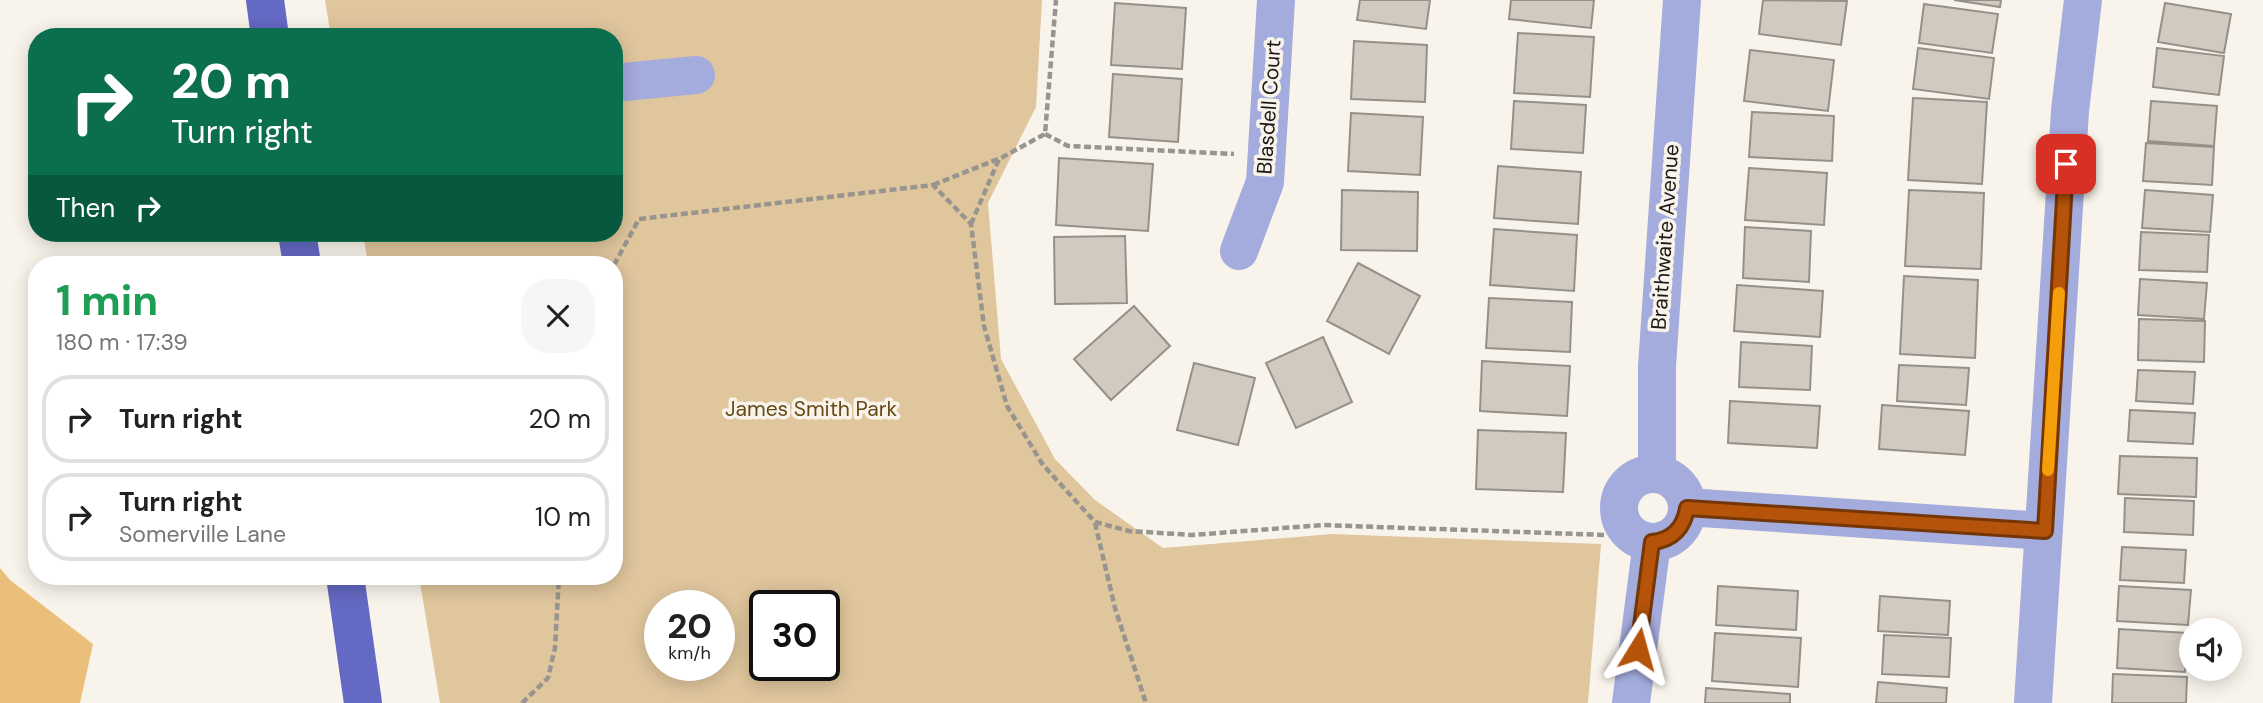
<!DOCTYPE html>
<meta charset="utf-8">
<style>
:root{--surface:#fff;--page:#f6f6f6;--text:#222;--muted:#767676;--line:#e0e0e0}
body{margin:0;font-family:"DM Sans",sans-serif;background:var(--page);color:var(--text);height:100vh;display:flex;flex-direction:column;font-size:26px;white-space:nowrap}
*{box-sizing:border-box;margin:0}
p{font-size:23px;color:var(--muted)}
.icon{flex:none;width:38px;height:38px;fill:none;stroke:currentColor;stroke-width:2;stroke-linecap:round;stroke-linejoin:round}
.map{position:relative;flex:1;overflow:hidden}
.details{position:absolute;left:28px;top:256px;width:595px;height:329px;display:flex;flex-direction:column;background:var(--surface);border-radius:28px;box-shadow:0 4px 18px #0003}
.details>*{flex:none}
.banner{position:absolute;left:28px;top:28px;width:595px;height:214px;border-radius:28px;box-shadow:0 4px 18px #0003;background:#0b6e4f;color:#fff;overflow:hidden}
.tools{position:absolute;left:2179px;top:618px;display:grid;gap:14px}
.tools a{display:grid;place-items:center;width:63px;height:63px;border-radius:50%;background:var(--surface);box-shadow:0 4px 18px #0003;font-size:35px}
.speed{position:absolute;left:644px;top:590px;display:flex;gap:14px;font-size:35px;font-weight:700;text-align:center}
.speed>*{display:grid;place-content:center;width:91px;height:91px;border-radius:50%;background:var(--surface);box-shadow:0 4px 18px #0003;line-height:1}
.speed small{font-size:18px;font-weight:400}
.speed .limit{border:4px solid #111;border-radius:10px;background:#fff;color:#111}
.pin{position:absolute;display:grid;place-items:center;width:60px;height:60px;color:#fff;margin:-30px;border-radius:14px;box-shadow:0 4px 10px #0006}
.me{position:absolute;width:77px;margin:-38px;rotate:8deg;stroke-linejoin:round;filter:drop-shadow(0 0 5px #0008)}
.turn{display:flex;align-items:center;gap:24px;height:147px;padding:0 28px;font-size:32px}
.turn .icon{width:91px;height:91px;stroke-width:2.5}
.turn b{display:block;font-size:49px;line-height:60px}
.then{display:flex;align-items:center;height:66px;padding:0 28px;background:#0003;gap:14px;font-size:26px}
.round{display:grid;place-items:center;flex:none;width:74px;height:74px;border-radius:28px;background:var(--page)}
.head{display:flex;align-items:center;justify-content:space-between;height:119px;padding:0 28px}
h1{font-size:42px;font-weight:700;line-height:52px;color:#1e9e55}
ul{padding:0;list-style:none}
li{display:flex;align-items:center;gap:21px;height:88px;margin:0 14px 10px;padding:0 14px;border:4px solid var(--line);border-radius:28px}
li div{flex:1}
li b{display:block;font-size:26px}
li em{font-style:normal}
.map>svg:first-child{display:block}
.green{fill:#e0c69d;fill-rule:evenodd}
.forest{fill:#e9bf79}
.building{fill:#d0cac1;stroke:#959088;stroke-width:2}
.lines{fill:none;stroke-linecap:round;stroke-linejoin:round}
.path{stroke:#98958e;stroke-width:4.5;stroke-dasharray:7 3.5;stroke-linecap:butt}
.minor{stroke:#a4abdd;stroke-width:38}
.major{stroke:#6469c3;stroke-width:38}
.route-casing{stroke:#753606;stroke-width:18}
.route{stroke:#b45309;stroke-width:12}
.slow{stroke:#f59e0b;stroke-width:12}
.labels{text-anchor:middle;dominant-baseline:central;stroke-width:7;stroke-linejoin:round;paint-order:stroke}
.street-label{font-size:21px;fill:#1b1916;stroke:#f9f4eb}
.park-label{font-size:21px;fill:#664913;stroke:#f9f4eb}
</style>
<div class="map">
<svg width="2263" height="703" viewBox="0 0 2263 703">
<rect width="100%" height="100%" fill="#f9f4eb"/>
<path class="green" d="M325 0H1042L1036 107 988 203 1001 359 1055 459 1095 500 1163 548 1332 534 1601 544 1588 703H440L419 576H614V264H368L363 233H614V37H331ZM660 606H719V665H660ZM765 606H824V665H765Z"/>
<path class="forest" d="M0 568 10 580 93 644 80 703H0Z"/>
<path class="building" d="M1360 0H1430L1426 29 1357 20Z
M1511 0H1594L1591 28 1509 19Z
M1763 0 1847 1 1841 45 1759 34Z
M1954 0H2001L2000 7Z
M1115 3 1186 8 1182 69 1111 65Z
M2165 3 2231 14 2224 53 2158 42Z
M1924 4 1998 14 1992 53 1919 43Z
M1518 33 1594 37 1590 97 1514 93Z
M1354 41 1427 45 1425 102 1351 99Z
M1918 48 1994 58 1989 99 1913 89Z
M2157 48 2224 56 2219 95 2153 87Z
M1750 50 1834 60 1828 111 1744 101Z
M1113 74 1182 79 1178 142 1109 137Z
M1913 98 1987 102 1982 184 1908 180Z
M1514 101 1586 105 1583 153 1511 149Z
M2151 101 2217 106 2214 146 2148 141Z
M1752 112 1834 116 1832 161 1749 157Z
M1351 113 1423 117 1420 175 1348 171Z
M2146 143 2214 147 2212 185 2143 181Z
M1059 158 1153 164 1148 231 1056 225Z
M1498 166 1581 172 1578 224 1494 218Z
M1749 168 1827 173 1824 225 1745 220Z
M1342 190 1418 192 1417 251 1341 250Z
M1909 190 1984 193 1981 269 1905 266Z
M2145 190 2213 195 2210 232 2142 228Z
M1745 227 1811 231 1809 282 1743 278Z
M1494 229 1577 235 1574 291 1490 285Z
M2141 232 2209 235 2207 272 2139 270Z
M1125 236 1127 303 1055 304 1054 237Z
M1358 263 1420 296 1389 354 1327 321Z
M1904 276 1978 280 1975 358 1900 354Z
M2140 279 2207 283 2204 319 2138 315Z
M1737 285 1823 291 1820 337 1734 331Z
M1489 298 1572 302 1570 352 1486 348Z
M1134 306 1170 346 1111 400 1074 359Z
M2139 319 2205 321 2204 362 2138 360Z
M1323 337 1352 402 1296 428 1266 363Z
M1741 342 1812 346 1810 390 1739 387Z
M1482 361 1570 366 1567 416 1480 411Z
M1194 363 1255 378 1238 445 1177 430Z
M1899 365 1969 368 1966 405 1897 401Z
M2138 370 2195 372 2193 404 2136 401Z
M1730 401 1820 406 1817 448 1728 443Z
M1882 405 1969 411 1965 455 1879 449Z
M2130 410 2195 413 2193 444 2128 441Z
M1478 430 1566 433 1563 492 1476 489Z
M2120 456 2197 458 2196 497 2118 494Z
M2125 498 2194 501 2193 535 2124 532Z
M2122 547 2186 550 2184 583 2120 580Z
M1718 586 1798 591 1796 630 1716 625Z
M2119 586 2191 590 2188 625 2117 621Z
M1880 596 1950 601 1948 635 1878 631Z
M2119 629 2188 633 2185 672 2117 668Z
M1715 633 1801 638 1798 687 1712 681Z
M1884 635 1951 638 1949 677 1882 674Z
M2113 674 2187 677 2186 703H2112Z
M1878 682 1947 688 1946 703H1876Z
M1706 688 1790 694V703H1705Z"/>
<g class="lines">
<path class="path" d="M1045 134 1068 146 1234 154
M933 185 998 159
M971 224 999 159 1045 134 1056 0
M614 265 639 219 933 185 971 224 984 326 1007 406 1043 465 1095 522 1129 531 1192 535 1323 525 1606 535
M1095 523 1115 608 1146 703
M522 703 548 678 555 648 559 576"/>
<path class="minor" d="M614 83 696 75
M1239 251 1265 182 1276 0
M1657 474V366L1682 0
M1619 508a34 34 0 1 1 68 0a34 34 0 1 1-68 0Z
M1687 507 2044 531
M1631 703 1652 542
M2033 703 2070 111 2083 0"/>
<path class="major" d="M265 0 270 37
M297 233 302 264
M345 576 363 703"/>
</g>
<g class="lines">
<defs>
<path id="route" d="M1638 649 1652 542C1673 540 1684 527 1687 508L2045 531 2066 164"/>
</defs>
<use href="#route" class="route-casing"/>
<use href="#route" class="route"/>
<path class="slow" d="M2048 470 2059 293"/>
</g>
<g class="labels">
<g class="street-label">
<text transform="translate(1269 107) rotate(-86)">Blasdell Court</text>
<text transform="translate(1665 237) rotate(-86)">Braithwaite Avenue</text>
</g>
<g class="park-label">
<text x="811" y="409">James Smith Park</text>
</g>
</g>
</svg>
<div class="tools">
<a><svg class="icon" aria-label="sound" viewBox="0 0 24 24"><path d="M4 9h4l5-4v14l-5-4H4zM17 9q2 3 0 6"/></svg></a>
</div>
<div class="speed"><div>20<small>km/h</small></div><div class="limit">30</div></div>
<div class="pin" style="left:2066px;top:164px;background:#d93025"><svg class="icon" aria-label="arrive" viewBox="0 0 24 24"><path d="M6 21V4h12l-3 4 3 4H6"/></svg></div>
<svg class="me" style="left:1638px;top:649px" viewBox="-20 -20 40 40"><path d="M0-17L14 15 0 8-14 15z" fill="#b45309" stroke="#fff" stroke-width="4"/></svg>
<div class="banner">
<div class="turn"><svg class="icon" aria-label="right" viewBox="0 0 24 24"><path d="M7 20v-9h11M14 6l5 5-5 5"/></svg><div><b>20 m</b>Turn right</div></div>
<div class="then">Then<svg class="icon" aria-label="right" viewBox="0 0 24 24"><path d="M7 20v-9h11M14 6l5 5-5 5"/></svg></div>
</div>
<section class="details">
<div class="head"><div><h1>1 min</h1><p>180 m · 17:39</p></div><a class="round"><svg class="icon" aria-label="close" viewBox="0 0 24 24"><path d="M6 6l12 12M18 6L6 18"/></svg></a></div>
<ul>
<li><svg class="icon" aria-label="right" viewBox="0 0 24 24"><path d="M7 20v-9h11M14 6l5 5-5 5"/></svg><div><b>Turn right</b></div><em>20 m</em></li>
<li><svg class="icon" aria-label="right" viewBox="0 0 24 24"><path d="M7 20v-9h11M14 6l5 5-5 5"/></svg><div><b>Turn right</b><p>Somerville Lane</p></div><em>10 m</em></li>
</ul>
</section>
</div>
